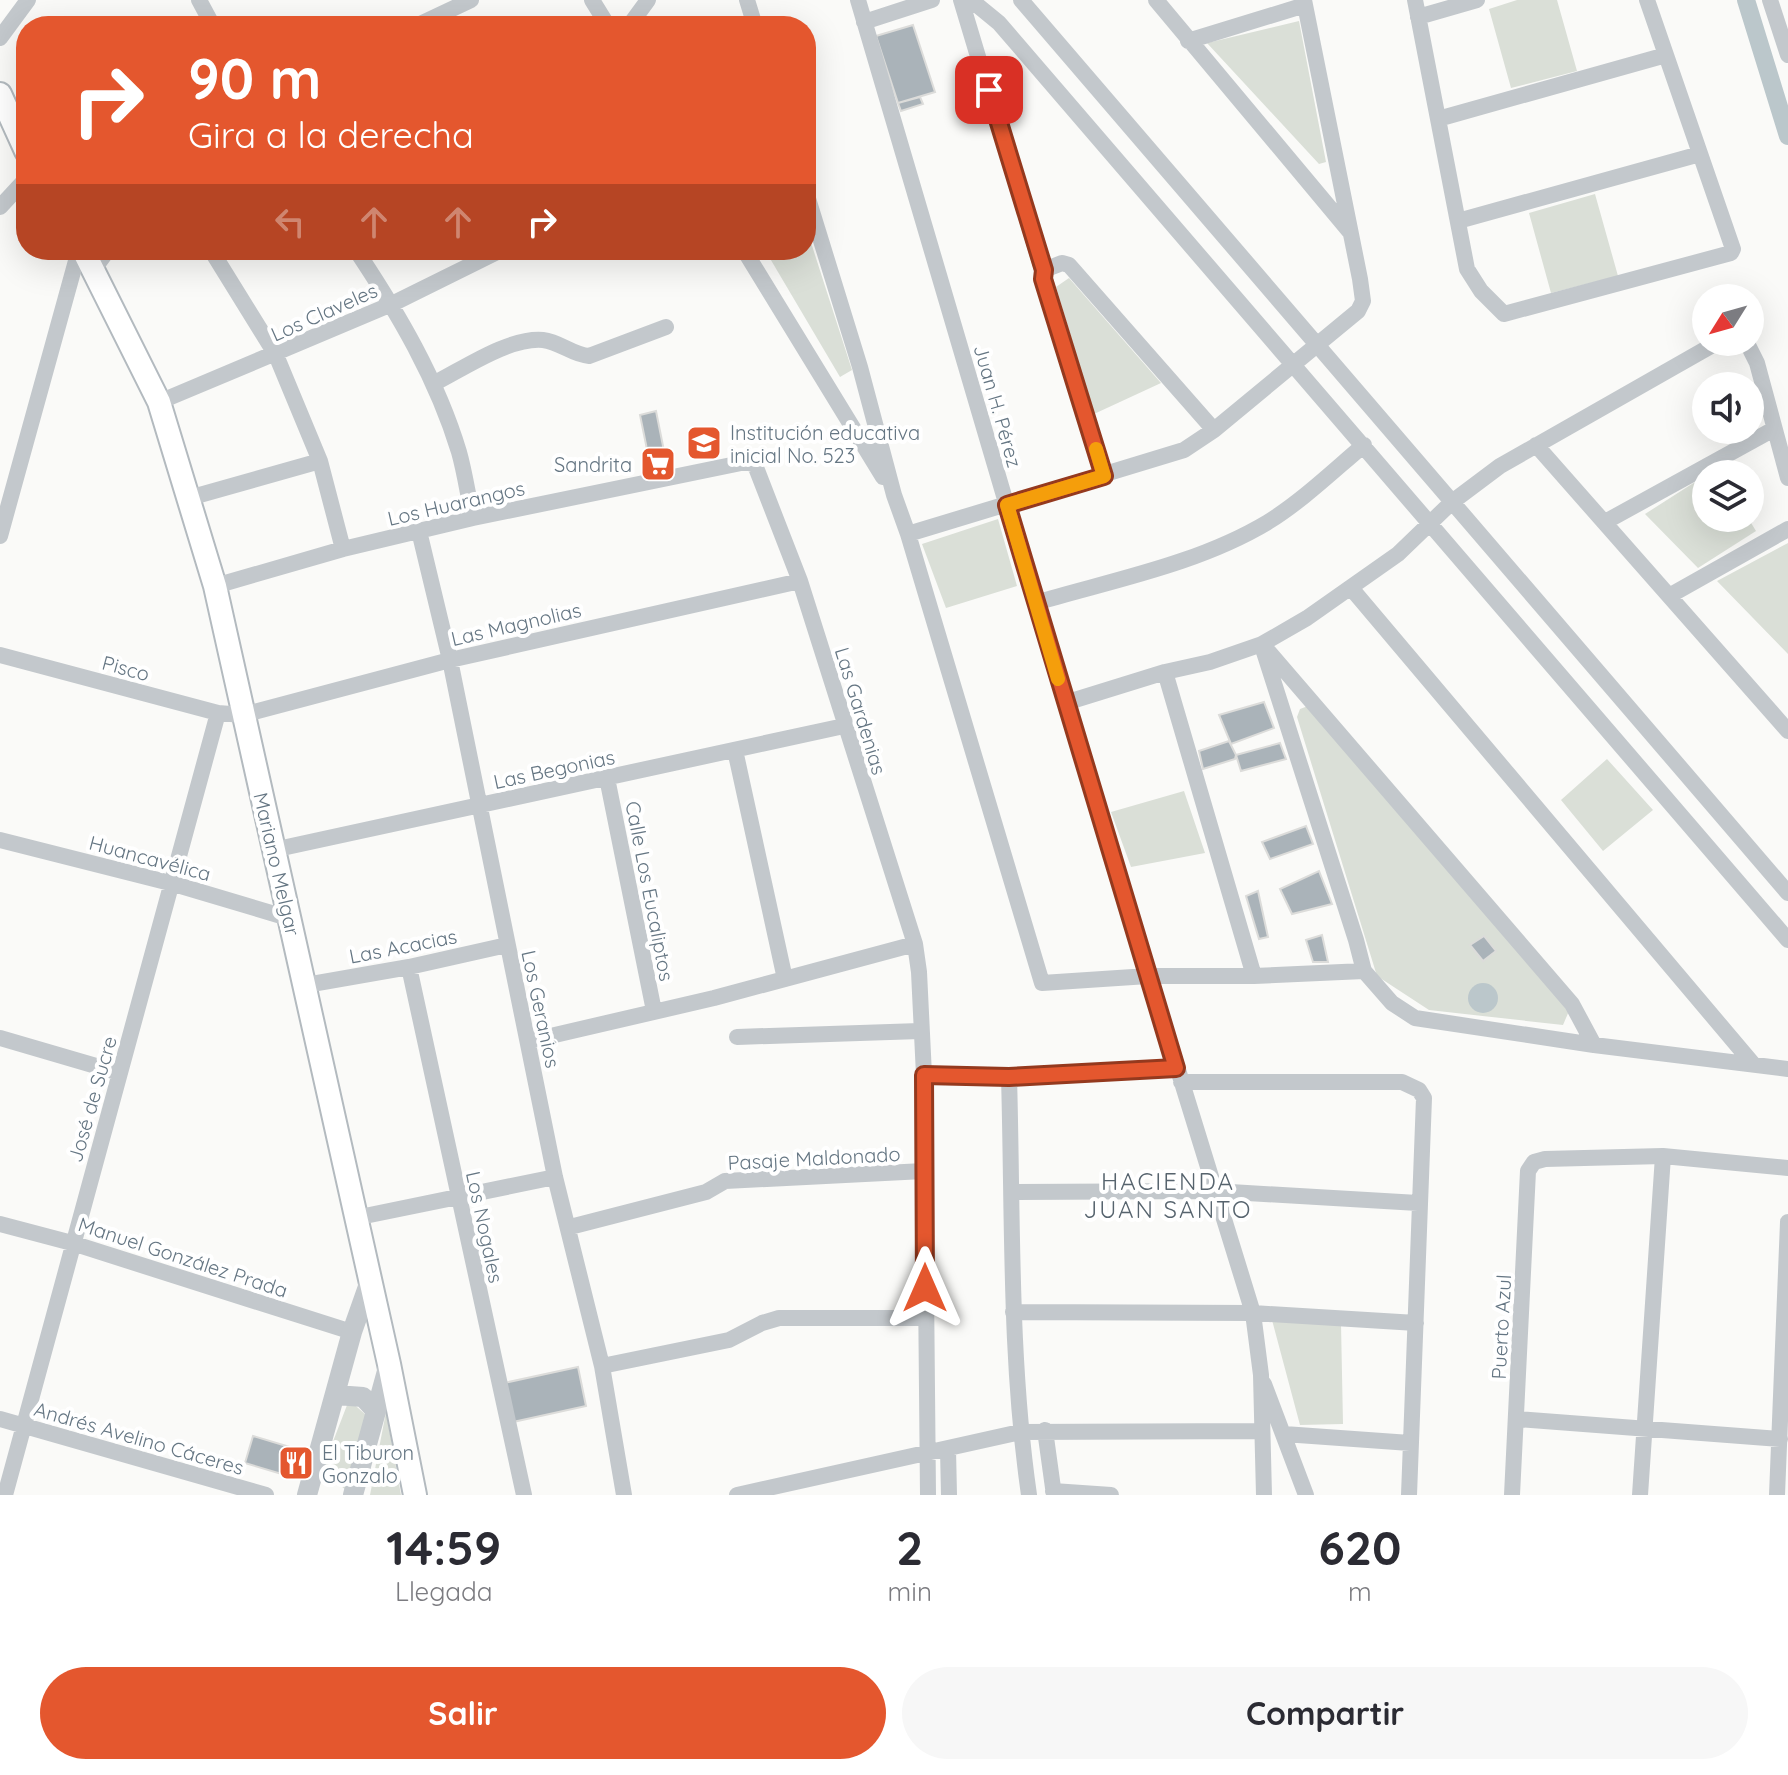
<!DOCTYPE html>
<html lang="es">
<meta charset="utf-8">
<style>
:root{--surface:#fff;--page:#f7f7f7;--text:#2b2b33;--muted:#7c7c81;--accent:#e4572e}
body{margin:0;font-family:Quicksand,sans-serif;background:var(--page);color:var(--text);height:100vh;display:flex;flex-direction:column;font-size:30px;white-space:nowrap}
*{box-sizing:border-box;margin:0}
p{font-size:26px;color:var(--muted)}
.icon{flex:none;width:44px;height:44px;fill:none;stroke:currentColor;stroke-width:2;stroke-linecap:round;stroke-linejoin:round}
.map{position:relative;height:1495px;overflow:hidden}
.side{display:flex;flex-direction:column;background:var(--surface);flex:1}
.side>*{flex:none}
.guide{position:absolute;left:16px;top:16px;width:800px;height:244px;border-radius:32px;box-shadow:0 8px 32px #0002;background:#e4572e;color:#fff;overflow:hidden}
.needle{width:52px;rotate:233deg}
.buttons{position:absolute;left:1692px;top:284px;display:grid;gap:16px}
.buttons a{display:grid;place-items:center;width:72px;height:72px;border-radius:50%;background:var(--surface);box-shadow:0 8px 32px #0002;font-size:40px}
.pin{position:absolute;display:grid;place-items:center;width:68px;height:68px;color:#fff;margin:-34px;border-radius:16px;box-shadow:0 4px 12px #0006}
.me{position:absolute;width:88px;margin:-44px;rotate:0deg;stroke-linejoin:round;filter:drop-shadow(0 0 6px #0008)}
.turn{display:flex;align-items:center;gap:28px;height:168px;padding:0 40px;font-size:36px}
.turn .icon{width:104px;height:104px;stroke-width:2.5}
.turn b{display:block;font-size:56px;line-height:68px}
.lanes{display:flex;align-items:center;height:76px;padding:0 40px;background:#0003;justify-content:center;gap:40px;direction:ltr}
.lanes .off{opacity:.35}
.eta{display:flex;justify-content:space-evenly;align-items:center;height:136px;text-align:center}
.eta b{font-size:48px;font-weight:700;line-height:56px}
.action{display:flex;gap:16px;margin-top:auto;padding:16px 40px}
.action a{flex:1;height:92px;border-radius:48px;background:var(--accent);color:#fff;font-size:32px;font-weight:700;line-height:92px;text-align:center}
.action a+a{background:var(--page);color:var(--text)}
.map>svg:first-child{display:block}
.green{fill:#dadfd7}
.water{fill:#bbc7cb}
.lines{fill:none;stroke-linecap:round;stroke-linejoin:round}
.canal{stroke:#bbc7cb;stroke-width:18}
.building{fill:#aab3b9;stroke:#dcdcda;stroke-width:2}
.secondary-casing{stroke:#b3babf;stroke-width:26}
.minor{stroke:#c3c8cc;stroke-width:16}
.tertiary{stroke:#c3c8cc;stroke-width:20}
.secondary{stroke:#fff;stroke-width:22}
.route-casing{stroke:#94391e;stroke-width:20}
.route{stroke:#e4572e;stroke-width:14}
.slow{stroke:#f59e0b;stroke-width:14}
.labels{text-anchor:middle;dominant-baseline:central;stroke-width:8;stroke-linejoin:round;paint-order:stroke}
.street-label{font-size:20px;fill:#657683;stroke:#fff}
.poi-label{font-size:20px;fill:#657683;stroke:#fff;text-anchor:start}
.quarter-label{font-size:24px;letter-spacing:2px;fill:#57646e;stroke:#fff}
</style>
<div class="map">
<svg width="1788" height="1495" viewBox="0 0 1788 1495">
<rect width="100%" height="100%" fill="#fafaf8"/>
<path class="green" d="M1517 0H1557L1577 71 1511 88 1489 9Z
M1299 21 1326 162 1319 164 1207 43Z
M1595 194 1618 276 1551 293 1529 213Z
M806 227 852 370 840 377 765 250H806Z
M1069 278 1161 383 1094 414 1056 287Z
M1706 475V518H1748L1756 531 1698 568 1645 514Z
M998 519 1017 586 946 608 922 544Z
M1788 543V654L1717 581Z
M1308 706 1569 1011 1563 1025 1429 1010 1377 976 1297 717 1300 709Z
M1607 759 1653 810 1603 851 1561 800Z
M1184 791 1205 853 1131 867 1111 812Z
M1272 1320 1341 1324 1343 1424 1300 1425Z
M349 1400 366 1415 347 1491 322 1470Z
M386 1412 401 1495H370Z"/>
<path class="water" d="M1468 998a15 15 0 1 1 30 0a15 15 0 1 1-30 0Z"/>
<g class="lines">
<path class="canal" d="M1746 0 1788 136"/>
</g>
<path class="building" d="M913 25 935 92 898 103 876 36Z
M920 97 923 104 901 111 898 103Z
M656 411 667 466 651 469 640 415Z
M1264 702 1274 728 1231 744 1219 715Z
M1229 741 1236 755 1235 759 1203 769 1199 751Z
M1280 743 1286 759 1241 771 1236 755Z
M1306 826 1313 844 1270 859 1262 842Z
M1319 871 1332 904 1292 914 1280 889Z
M1258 891 1268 937 1259 939 1246 896Z
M1322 935 1328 962H1313L1306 940Z
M1484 936 1496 951 1483 961 1470 945Z
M578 1367 586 1406 513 1422 504 1383Z
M253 1436 303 1451 295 1478 245 1463Z"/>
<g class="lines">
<defs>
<path id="secondary" d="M0 94 26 151
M83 250 159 402 215 586 389 1364 415 1495"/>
</defs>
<use href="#secondary" class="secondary-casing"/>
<path class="minor" d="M199 0 213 26
M592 0 608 26
M747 0 755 26
M858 0 1065 703 1253 1313 1261 1375 1264 1495
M961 0 1104 476
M971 0 999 23 1788 940
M1021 0 1788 893
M1156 0 1350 232
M1415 0 1467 269 1481 291 1504 314 1731 253 1733 249 1647 0
M1770 0 1788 55
M1418 17 1477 0
M864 22 932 0
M416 26 471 0
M629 26 648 0
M0 38 28 0
M1188 41 1305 5
M1438 119 1666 55
M806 192 860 367 894 495 908 534 1042 983 1148 976H1254L1364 971 1392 1003 1415 1018 1594 1045 1788 1069
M0 207 26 179
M1458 221 1700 154
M211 250 276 355 320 461 343 549
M356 250C398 313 437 379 459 452 465 473 468 496 473 518
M744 250 883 477
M94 269 108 250
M1044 270 1062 263 1069 265 1214 430
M1743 342 1749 347 1757 363 1788 478
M433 384C463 369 509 337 543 340 560 342 573 355 589 356L666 327
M159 402 392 304 501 250
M1536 445 1788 731
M189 498 320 461
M1605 522 1774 429
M419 531 450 660 555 1177 602 1366 624 1495
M908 534 1184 450 1214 430 1358 311 1363 301 1360 279 1304 0
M0 536 79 250
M215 586 343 549 473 518 746 462 755 465 800 581 915 944 919 972 924 1075 928 1495
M1351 588 1753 1064
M1669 596 1788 529
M1035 603C1113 580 1198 564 1268 522 1302 501 1333 471 1364 445
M1262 644 1572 1004 1594 1045
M1264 652 1356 940 1364 971
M0 655 218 713 243 715 450 660 800 581
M1165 672 1254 976
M1065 703 1165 672 1210 662 1262 644 1307 618 1398 554 1452 502 1500 466 1718 342
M735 750 785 979
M607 778 654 1011
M0 840 174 884 288 918
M273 850 844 726
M409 967 524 1495
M306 985 409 967 507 945
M737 1037 920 1031
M0 1038 120 1073
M529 1041 714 998 915 944
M924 1075 1009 1077 1176 1068
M1009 1077C1013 1216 1009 1356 1029 1495
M1181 1082H1402L1419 1090 1424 1098 1409 1495
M1012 1192 1214 1191 1418 1203
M355 1218 555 1177
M0 1224 72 1243 352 1332
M570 1227 706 1192 725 1181 924 1171
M1013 1312 1253 1313 1416 1323
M602 1366 729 1340 762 1323 779 1318H926
M1264 1384 1306 1495
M0 1419 266 1495
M1517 1419 1780 1439
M1045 1430 1054 1495
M1284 1434 1410 1443
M948 1449 949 1495
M1053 1491 1111 1495
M5 1495 218 713
M737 1495 1020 1432 1261 1431
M1512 1495 1528 1171 1534 1162 1545 1159 1663 1156 1788 1168
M1640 1495 1663 1156
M1777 1495 1788 1222"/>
<path class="tertiary" d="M336 1395 363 1397 376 1411
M307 1495 352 1332 370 1281
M353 1495 389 1364"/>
<use href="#secondary" class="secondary"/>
</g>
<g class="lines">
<defs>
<path id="route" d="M925 1288 924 1075 1009 1077 1176 1068 1007 505 1104 476 1043 279 1044 270 989 90"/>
</defs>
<use href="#route" class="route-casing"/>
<use href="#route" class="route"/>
<path class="slow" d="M1058 679 1007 505 1104 476 1096 449"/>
</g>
<defs>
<symbol id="school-square" viewBox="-11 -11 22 22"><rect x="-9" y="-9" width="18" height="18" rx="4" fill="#e4572e" stroke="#fff"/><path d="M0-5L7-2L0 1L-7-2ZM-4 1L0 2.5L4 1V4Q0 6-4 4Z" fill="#fff"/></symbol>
<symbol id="supermarket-square" viewBox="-11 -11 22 22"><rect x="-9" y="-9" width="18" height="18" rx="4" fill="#e4572e" stroke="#fff"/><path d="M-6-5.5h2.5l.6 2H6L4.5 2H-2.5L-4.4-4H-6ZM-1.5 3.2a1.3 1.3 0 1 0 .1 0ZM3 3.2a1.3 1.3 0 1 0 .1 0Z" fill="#fff"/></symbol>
<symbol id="restaurant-square" viewBox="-11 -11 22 22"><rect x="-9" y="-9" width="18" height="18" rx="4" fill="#e4572e" stroke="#fff"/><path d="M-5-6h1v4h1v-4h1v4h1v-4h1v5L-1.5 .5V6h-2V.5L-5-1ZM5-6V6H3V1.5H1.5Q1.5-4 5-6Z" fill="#fff"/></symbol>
</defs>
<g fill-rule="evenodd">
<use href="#school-square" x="684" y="423" width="40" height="40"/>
<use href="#supermarket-square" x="638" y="444" width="40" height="40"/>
<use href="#restaurant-square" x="276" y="1443" width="40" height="40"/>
</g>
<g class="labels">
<g class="street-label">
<text transform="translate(324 312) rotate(-24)">Los Claveles</text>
<text transform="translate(998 406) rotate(74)">Juan H. Pérez</text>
<text transform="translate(456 503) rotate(-13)">Los Huarangos</text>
<text transform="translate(516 624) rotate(-13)">Las Magnolias</text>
<text transform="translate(126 668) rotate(15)">Pisco</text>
<text transform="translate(861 711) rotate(73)">Las Gardenias</text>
<text transform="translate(554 769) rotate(-12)">Las Begonias</text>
<text transform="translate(150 858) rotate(15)">Huancavélica</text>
<text transform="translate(277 864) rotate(77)">Mariano Melgar</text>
<text transform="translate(650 891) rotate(79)">Calle Los Eucaliptos</text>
<text transform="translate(403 946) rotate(-11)">Las Acacias</text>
<text transform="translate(541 1009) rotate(78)">Los Geranios</text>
<text transform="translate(92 1099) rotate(-74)">José de Sucre</text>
<text transform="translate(814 1158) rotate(-3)">Pasaje Maldonado</text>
<text transform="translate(485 1227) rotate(78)">Los Nogales</text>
<text transform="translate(183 1257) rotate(18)">Manuel González Prada</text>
<text transform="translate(1501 1327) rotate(-87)">Puerto Azul</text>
<text transform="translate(139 1438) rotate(16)">Andrés Avelino Cáceres</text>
</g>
<g class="poi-label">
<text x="730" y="432">Institución educativa<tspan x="730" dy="23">inicial No. 523</tspan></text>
<text x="632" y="464" text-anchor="end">Sandrita</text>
<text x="322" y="1452">El Tiburon<tspan x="322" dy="23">Gonzalo</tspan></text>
</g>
<g class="quarter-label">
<text x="1168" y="1181">HACIENDA<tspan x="1168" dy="28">JUAN SANTO</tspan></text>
</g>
</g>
</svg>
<div class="buttons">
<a><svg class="needle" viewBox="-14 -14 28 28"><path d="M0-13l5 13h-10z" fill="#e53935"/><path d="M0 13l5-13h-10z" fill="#7c7c81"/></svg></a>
<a><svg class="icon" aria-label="sound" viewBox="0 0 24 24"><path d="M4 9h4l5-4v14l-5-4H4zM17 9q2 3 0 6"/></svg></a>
<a><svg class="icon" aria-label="layers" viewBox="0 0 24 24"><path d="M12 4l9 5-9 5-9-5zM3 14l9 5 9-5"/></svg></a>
</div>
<div class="pin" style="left:989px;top:90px;background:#d93025"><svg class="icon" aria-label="arrive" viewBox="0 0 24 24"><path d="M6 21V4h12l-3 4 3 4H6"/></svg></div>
<svg class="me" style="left:925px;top:1288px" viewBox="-20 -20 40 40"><path d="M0-17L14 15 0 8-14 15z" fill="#e4572e" stroke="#fff" stroke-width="4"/></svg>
<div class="guide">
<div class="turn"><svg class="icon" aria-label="right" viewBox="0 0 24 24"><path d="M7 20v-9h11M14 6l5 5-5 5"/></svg><div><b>90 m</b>Gira a la derecha</div></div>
<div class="lanes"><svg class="icon off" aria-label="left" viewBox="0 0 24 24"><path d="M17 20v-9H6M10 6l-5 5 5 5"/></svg><svg class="icon off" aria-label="ahead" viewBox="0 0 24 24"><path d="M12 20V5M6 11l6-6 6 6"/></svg><svg class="icon off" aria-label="ahead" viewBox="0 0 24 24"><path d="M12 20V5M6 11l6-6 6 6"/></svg><svg class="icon" aria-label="right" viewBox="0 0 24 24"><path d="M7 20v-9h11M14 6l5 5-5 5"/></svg></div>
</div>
</div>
<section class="side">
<div class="eta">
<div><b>14:59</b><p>Llegada</p></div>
<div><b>2</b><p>min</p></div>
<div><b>620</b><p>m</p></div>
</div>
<div class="action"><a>Salir</a><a>Compartir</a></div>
</section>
